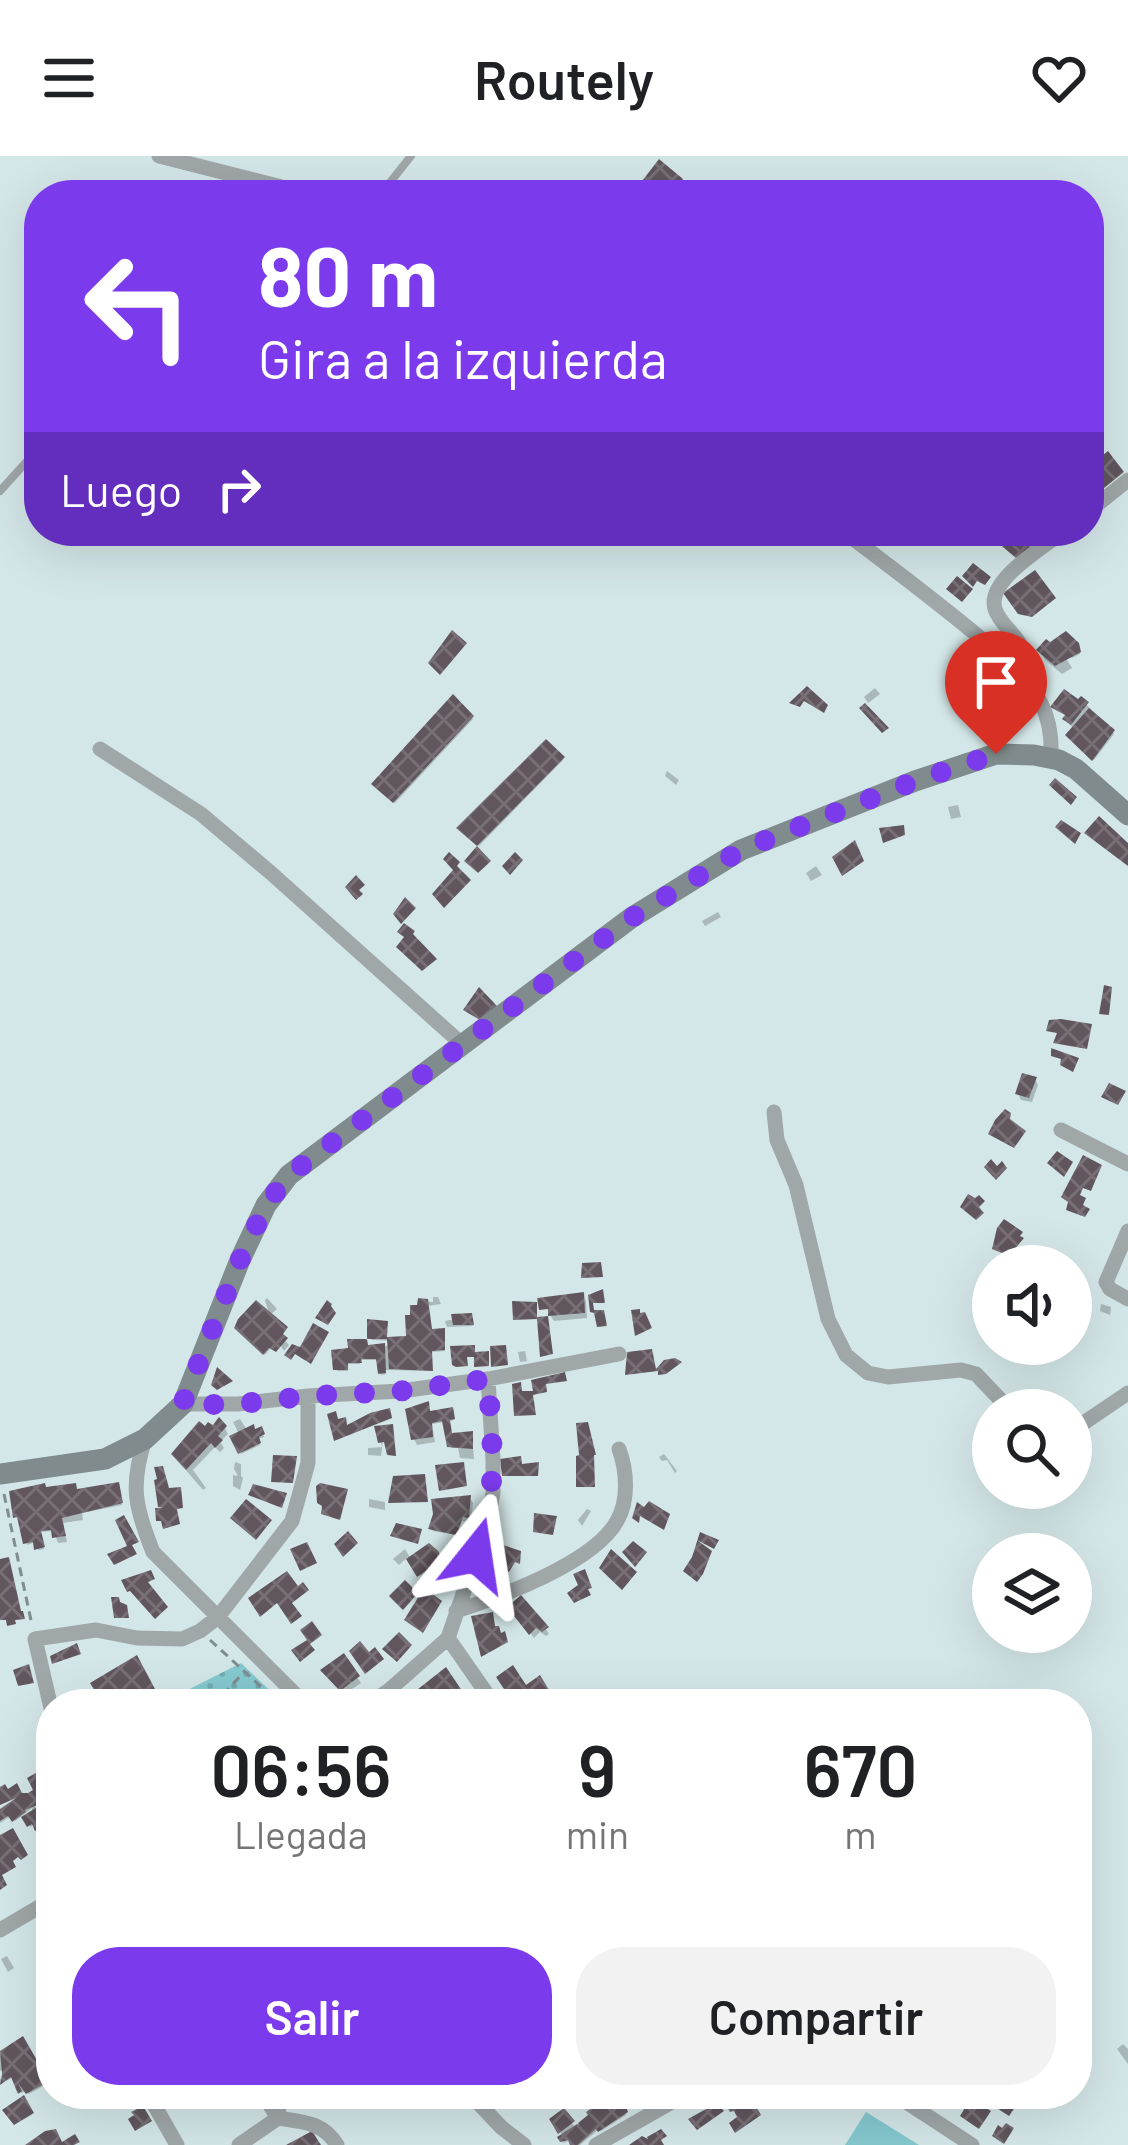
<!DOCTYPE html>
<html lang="es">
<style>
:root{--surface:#fff;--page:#f2f2f2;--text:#202124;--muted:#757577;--accent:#7c3aed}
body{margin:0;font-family:Barlow,sans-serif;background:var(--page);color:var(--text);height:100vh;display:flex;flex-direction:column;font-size:45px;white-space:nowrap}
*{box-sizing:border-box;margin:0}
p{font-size:39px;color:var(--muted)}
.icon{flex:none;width:66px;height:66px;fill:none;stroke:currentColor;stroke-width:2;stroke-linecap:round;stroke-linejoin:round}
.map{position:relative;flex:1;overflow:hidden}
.sheet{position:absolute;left:36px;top:1533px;width:1056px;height:420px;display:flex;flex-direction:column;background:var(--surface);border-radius:48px;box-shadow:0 12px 48px #0002}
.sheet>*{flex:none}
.guide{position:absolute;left:24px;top:24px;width:1080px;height:366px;border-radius:48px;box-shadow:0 12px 48px #0002;background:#7c3aed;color:#fff;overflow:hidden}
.controls{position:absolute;left:972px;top:1089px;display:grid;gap:24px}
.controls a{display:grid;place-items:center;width:120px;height:120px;border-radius:50%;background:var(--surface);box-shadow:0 12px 48px #0002;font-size:60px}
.pin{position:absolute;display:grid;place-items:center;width:102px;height:102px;color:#fff;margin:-123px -51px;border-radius:50% 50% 50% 0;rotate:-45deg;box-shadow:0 0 12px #0007}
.pin .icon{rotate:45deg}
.me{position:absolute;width:132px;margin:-66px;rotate:15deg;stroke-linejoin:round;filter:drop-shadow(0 0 9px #0008)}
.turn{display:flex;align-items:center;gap:42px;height:252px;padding:0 36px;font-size:54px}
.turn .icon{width:156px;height:156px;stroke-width:2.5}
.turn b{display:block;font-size:84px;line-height:102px}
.then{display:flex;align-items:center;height:114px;padding:0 36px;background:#0003;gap:24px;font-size:45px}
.eta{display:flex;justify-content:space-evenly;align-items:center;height:204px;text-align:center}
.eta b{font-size:72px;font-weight:600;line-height:84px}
.button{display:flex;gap:24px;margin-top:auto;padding:24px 36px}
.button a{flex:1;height:138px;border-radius:48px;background:var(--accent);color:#fff;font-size:48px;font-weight:600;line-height:138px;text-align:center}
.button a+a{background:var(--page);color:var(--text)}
header{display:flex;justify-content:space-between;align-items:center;height:156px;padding:0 36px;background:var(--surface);font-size:54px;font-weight:600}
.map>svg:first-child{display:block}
.park{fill:url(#park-dots)}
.pitch{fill:#85c9cf}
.shadow{fill:#0003}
.building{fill:url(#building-cross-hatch)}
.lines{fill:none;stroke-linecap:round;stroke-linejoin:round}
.path{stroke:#7f8d8e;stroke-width:3;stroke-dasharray:9 6;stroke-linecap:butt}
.service{stroke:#a0a7a8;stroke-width:8}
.minor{stroke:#a0a7a8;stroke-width:15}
.secondary{stroke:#7f8b8c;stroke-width:21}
.route{stroke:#7c3aed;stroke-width:21;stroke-dasharray:0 37.8}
</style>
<header><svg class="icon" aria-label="menu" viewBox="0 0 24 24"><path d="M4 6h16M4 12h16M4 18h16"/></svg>Routely<svg class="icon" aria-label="heart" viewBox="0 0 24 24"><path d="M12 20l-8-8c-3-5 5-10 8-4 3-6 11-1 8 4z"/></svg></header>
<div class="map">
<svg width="1128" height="1989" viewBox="0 0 1128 1989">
<defs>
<pattern id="park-dots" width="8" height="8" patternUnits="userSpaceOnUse" patternTransform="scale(3)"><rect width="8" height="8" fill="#85c9cf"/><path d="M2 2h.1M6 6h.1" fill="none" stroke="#72acb1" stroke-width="1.8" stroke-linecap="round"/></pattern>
<pattern id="building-cross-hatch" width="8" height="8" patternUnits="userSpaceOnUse" patternTransform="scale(3)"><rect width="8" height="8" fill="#61565e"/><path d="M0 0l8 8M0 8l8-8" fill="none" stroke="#787076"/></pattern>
</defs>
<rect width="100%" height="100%" fill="#d4e7e8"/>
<path class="park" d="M241 1507 284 1548H160Z"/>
<path class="pitch" d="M866 1956 919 1989H845Z"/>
<path class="shadow" d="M1049 489 1079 494 1080 498 1072 502 1061 494 1072 512 1062 518 1045 504 1040 494Z
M875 532 880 538 868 547 864 541Z
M453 542 473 563 395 647 376 630Z
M1086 548 1114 578 1094 604 1069 579 1074 573 1065 563Z
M546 587 563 604 479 690 461 674Z
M667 615 679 624 676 629 665 620Z
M958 649 961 661 951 663 948 651Z
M816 710 822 719 811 725 806 717Z
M718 756 721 761 705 770 702 765Z
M1035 923 1038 929 1032 946 1021 944 1018 938Z
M583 1139 586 1145 587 1162 554 1165 550 1159Z
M433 1141H438L441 1148 428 1150 431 1177H444L445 1195 431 1196 432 1215 385 1214 386 1218 381 1219 380 1204H359L360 1208H347L348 1215H337L336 1213 367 1193 399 1188V1185L371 1184 387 1170V1184L409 1183 421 1145 433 1146Z
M267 1142 277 1153 270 1159 285 1173 282 1181 289 1189 284 1195 267 1167 271 1192 265 1199 239 1174 269 1157 265 1144Z
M1101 1148 1111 1151 1110 1159 1100 1155Z
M470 1160 473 1170 447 1171 445 1165Z
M525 1195 527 1205 520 1206 518 1196Z
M427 1249 431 1258 453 1256 454 1264 449 1265 451 1280H472L474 1303 460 1302 458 1292H451L445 1266 432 1268 435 1286 417 1289 414 1283Z
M240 1263 247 1274 254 1276 261 1274 264 1281 258 1283 260 1289 241 1298 233 1281 239 1278 233 1266Z
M225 1272 228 1278 218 1288 221 1287 224 1292 220 1296 215 1291 193 1314 206 1332 203 1334 177 1304Z
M378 1273H392L395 1300 390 1298 384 1276 381 1300 368 1299V1292L382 1291Z
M664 1298 677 1315 675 1317 667 1304 662 1305 659 1301Z
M235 1306 241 1308V1320L243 1322 240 1334 233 1330V1319L238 1320 234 1313Z
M118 1330 122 1349 82 1357 83 1364 63 1367 67 1386 58 1387 54 1375 40 1376 44 1393 38 1394 36 1386 27 1389 21 1366 16 1361 78 1336Z
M470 1342 473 1347 471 1366 462 1365 457 1379 432 1375Z
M369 1343 385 1346V1354L369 1351Z
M587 1353 591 1355 582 1370 578 1364Z
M405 1393 411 1403 436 1397 448 1417 438 1424 431 1413 420 1420 408 1401 399 1409 393 1403Z
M518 1461 546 1473 549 1478 546 1480 540 1476 534 1482Z
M343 1501 361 1527 345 1538 338 1528Z
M40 1618 46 1629 38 1634 46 1644 38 1650 39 1657 51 1653V1670L39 1675 35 1668 30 1671 26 1663 32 1660V1652L15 1665 11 1660 0 1667V1656L20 1644 16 1637 0 1646V1635L4 1632 7 1637 16 1631 21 1640 38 1636 31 1623Z
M51 1691V1714L41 1697Z
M7 1800 14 1812 8 1816 1 1803Z
M22 1885 47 1928 29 1938 26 1935 21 1937 14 1921 0 1928V1923L6 1919 3 1913 0 1915V1899Z
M1123 1888 1128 1893V1908L1117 1893Z
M442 1938 447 1949 437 1953 431 1942Z
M604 1938 614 1950 621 1945 626 1959 601 1975 599 1973 580 1989H574L571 1984 563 1987 561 1982 563 1981 553 1964 564 1956 576 1973 607 1945Z
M837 1938 844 1944 835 1949 831 1942Z"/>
<path class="building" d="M659 3 683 23 671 39H651L639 29Z
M1108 295 1124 316 1089 344V311Z
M1011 375H1017L1031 392 1016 402 997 386Z
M973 407 991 421 985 429 977 425 973 431 962 420Z
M1035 414 1056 442 1032 461 1018 458 1003 437Z
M957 420 973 433 962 446 946 433Z
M452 474 467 487 440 519 428 507Z
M1066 475 1079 487 1081 496 1055 510 1036 494 1046 483 1050 486Z
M807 530 828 549 824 557 804 545 800 551 789 547Z
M1064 533 1078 543 1081 540 1089 546 1071 569 1062 563 1065 559 1050 551Z
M453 538 474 560 393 647 371 628Z
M865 547 889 572 882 577 859 552Z
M1089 552 1115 574 1092 605 1065 579Z
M546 583 565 601 477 690 456 672Z
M1055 622 1077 641 1071 649 1049 629Z
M1099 660 1128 687V710L1084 677Z
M1061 664 1081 677 1075 688 1055 671Z
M904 669 905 679 883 687 879 672Z
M855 684 864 705 842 720 832 701Z
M477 690 491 705 478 717 464 705Z
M449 696 460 706 457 710 471 724 444 752 432 738 453 714 443 703Z
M515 696 523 704 510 719 502 710Z
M356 719 365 729 359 734 363 738 356 744 345 731Z
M405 741 416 752 401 768 393 758Z
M404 767 415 775 413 778 437 803 422 815 396 791 404 781 397 776Z
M1104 829 1112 831 1109 859 1099 858Z
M479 831 497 850 480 864 463 854Z
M1061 863 1092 868 1087 893 1053 887 1057 877 1046 875 1049 864Z
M1051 892 1079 902 1073 916 1060 909 1061 903 1051 900Z
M1022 917 1037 921 1029 942 1015 938Z
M1109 927 1126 935 1118 949 1101 941Z
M1005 953 1011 957 1010 963 1026 975 1014 992 988 978 995 964Z
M1057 995 1073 1006 1064 1021 1047 1007Z
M1083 999 1102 1009 1091 1035 1083 1032 1080 1039 1086 1042 1083 1049 1090 1053 1085 1061 1066 1054 1068 1046 1061 1041Z
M991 1003 997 1010 1002 1005 1007 1012 996 1024 984 1011Z
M968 1038 975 1042 979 1039 985 1045 979 1051 984 1057 976 1064 960 1051Z
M1004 1063 1023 1076 1020 1080 1024 1082 1009 1100 992 1093 997 1072Z
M601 1106 603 1121 581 1122 582 1107Z
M603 1133 605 1147H593L594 1154H604L607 1170 597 1171 594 1157 590 1156 588 1139Z
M584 1136 585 1157 548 1160V1153L539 1154 537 1142Z
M418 1142 428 1143 432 1173 445 1172V1194L432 1195 433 1215 389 1213 387 1183H367V1163L388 1165 387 1181 406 1180 405 1159H410V1149H417Z
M256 1144 288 1171 283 1178 288 1182 276 1196 269 1192 263 1199 234 1172 238 1163Z
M327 1144 332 1148 331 1150 336 1157 328 1169 315 1162Z
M512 1145 537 1146V1161L548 1160 553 1198 540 1201 537 1163 513 1164Z
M640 1153V1157L645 1156 652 1172 635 1180 631 1154Z
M472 1157 474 1169H453L451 1158Z
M313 1167 329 1176 311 1208 295 1198 291 1204 284 1199 292 1188 300 1191Z
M347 1183H367L368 1189 385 1187 386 1217 378 1218 376 1203H361L362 1207H348V1214H333L331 1194 348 1192Z
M475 1189V1196L489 1195V1210L474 1211V1201H467L468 1210 456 1211 452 1209 450 1190Z
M506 1189 508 1209 491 1211 490 1190Z
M652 1193 656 1213 664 1204 675 1202 682 1206 666 1218 658 1219V1215L625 1219 627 1196Z
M217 1211 233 1225 217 1234 211 1229Z
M565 1216 567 1225 546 1228 547 1236 533 1239 536 1259 514 1260 512 1228 521 1226 522 1235H533L531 1224Z
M429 1245 430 1255 453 1251 455 1263 450 1264 452 1277 473 1275V1293L447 1291 442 1265 432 1267 433 1281 411 1284 405 1253Z
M390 1252 392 1262 334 1285 327 1258 336 1255 338 1263 346 1261 347 1269 370 1257Z
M219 1261 227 1270 218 1280 223 1284 215 1292 211 1287 186 1314 171 1298 199 1265 205 1270 208 1266 213 1269Z
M588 1266 596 1299H594L595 1331H576V1300L579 1299 576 1267Z
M254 1268 255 1273 262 1270 265 1278 259 1281 261 1287 238 1298 229 1280Z
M393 1268 396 1300 387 1299 384 1286 378 1287 374 1270Z
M273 1299 297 1300 293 1327 271 1326Z
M521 1300 522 1308 539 1306 538 1320H502L500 1303Z
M464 1306 467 1330 439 1335 435 1309Z
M163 1310 169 1332 181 1331 183 1352 177 1353 180 1368 163 1373 161 1365H156L155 1352H163L158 1351 154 1324 157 1323 154 1311Z
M425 1318 428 1346 388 1347 393 1320Z
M119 1326 123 1347 62 1362 66 1380 52 1382 51 1374 41 1375 45 1391 34 1394 33 1386 23 1388 17 1361 13 1362 9 1335 45 1327 46 1331 76 1327 77 1333Z
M320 1327 348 1333 340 1364 321 1358 322 1350 317 1347 316 1330Z
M253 1328 287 1337 282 1352 248 1339Z
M471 1339 469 1362 463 1361 456 1379 428 1373 433 1358 431 1343Z
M246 1343 272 1364 256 1384 230 1362Z
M649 1345 670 1358 664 1374 640 1360 639 1367 632 1362 637 1346 644 1351Z
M534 1357 557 1360 553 1379 533 1376Z
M124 1359 139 1386 132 1389 137 1398 114 1409 107 1398 127 1390 115 1364Z
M396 1367 422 1373 418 1388 390 1380Z
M348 1375 358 1387 343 1401 334 1388Z
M700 1376 719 1384 714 1393 697 1384 712 1395 703 1418 697 1426 683 1415 692 1401Z
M491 1385 521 1395 520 1408 515 1406 509 1416 482 1407Z
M633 1385 647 1396 635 1411 622 1396Z
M307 1386 317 1407 300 1415 290 1393Z
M429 1387 438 1395 449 1414 435 1424 428 1413 417 1421 406 1403Z
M611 1393 637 1416 622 1434 599 1412Z
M9 1401 21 1455H23L25 1463 15 1464 16 1468 7 1470 6 1464H0V1403Z
M585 1413 592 1432 588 1433 591 1439 574 1447 567 1437 578 1429 573 1418Z
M151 1414 155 1423 148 1426 168 1451 155 1463 130 1435 127 1436 121 1424Z
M287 1415 298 1430 303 1426 309 1434 292 1447 302 1460 291 1468 277 1447 260 1461 248 1442Z
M405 1424 418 1437 403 1454 389 1440Z
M424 1432 442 1445 423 1477 404 1464Z
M521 1439 549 1471 542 1476 536 1472 529 1479 507 1451Z
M111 1441H119L120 1446 127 1449 129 1462H114Z
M493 1456 495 1470H499L501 1477 505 1475 508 1486 481 1501 471 1460Z
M312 1465 322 1479 310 1488 315 1494 300 1506 291 1494 307 1484 300 1474Z
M399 1476 412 1489 397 1506 382 1493Z
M360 1485 369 1496 375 1491 384 1503 365 1518 349 1495Z
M77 1487 81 1498 52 1508 50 1500Z
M344 1497 360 1520 340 1535 320 1514Z
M137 1499 156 1535 131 1548H92L100 1544 90 1527Z
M29 1508 34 1527 18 1530 13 1514Z
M513 1509 526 1529 540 1519 552 1539 540 1548H514L496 1521Z
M446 1511 471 1548H412L408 1541Z
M41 1614 47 1626 40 1631 47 1640 45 1646 25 1654 26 1656 12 1666 8 1660 0 1665V1653L16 1642 0 1649V1631L5 1628 8 1633 17 1627 22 1637H28L33 1634 27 1622Z
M39 1650V1653L51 1650V1668L35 1675 32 1668 27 1671 21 1661Z
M13 1672 28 1699 21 1704 18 1701 13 1705 16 1711 2 1719 7 1729 0 1734V1679Z
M23 1880 49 1925 26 1938 18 1927 22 1935 18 1938 11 1921 0 1929 2 1918 0 1895Z
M584 1938H609L614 1946 622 1941 628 1956 598 1976 596 1973 578 1989H570L568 1984 560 1986 557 1981 577 1968 579 1969 578 1967 588 1959 586 1956 603 1944 600 1938 589 1946Z
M749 1938 761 1959 735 1977 729 1967 737 1961 734 1955 730 1956 727 1951Z
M1002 1938 1018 1947 1009 1960 995 1951Z
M24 1939 34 1957 14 1969 2 1954Z
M971 1942 991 1955 979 1973 960 1960Z
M717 1947 724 1955 697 1974 688 1963Z
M143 1950 152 1965 135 1975 128 1963 134 1959 131 1956Z
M564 1952 575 1965 558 1978 549 1963Z
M1006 1967 1014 1972 1004 1988 992 1980 998 1969 1002 1972Z
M56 1973 62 1986 75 1978 80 1986 74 1989H25L45 1975Z
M661 1973 667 1980 661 1984 664 1989H629L642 1980 648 1983 647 1981Z
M312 1975 321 1989H286Z"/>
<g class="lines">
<path class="path" d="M4 1338 32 1469
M210 1484 280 1548
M223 1539 242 1518
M207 1548 223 1539 231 1548"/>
<path class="service" d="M380 39 411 0
M0 335 39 292"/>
<path class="minor" d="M159 0 278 30 299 39
M1089 355 1128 324
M843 375C891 411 938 446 984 485 1005 503 1028 521 1041 547 1050 565 1052 582 1051 601
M1016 513 1023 494C1017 478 1000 469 995 453 986 424 1044 391 1064 375
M100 593 201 658 271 717 463 889
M774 956 777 984 796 1029 828 1163 846 1199 868 1217 888 1221 961 1214 976 1218 1010 1254
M1061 974 1128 1008
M1128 1075 1106 1126 1110 1133 1128 1143
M183 1248H238L308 1240 401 1235 488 1223 619 1198
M1071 1271 1085 1266 1128 1237
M145 1283C130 1330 135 1351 153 1396L305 1548
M456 1455C500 1441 594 1407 617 1365 629 1344 627 1315 619 1293
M448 1482 494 1548
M369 1548 388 1535 448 1482 487 1368 493 1337V1303L488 1223
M51 1552 35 1483 96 1474 137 1482 182 1483 200 1475 218 1461 292 1365 308 1307V1240
M40 1750 51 1770
M0 1774 51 1744
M148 1938 177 1989
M263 1938 278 1962C303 1966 323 1966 337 1989
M470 1938 501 1971 524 1989
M894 1938 972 1989
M239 1989 278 1962 280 1938
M596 1989 686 1938"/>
<path class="secondary" d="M0 1318 105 1303 145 1283 183 1248 240 1104 266 1049 289 1019 631 762 741 694 915 625 996 598 1034 599 1059 604 1076 613 1128 659"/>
</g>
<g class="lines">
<path class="route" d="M476 1399C499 1335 492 1288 488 1223L401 1235 308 1240 238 1248 182 1249 240 1104 266 1049 289 1019 631 762 741 694 915 625 996 598"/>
</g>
</svg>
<div class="controls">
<a><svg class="icon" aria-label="sound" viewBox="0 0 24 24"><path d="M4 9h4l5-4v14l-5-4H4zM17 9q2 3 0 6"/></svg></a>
<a><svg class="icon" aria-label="search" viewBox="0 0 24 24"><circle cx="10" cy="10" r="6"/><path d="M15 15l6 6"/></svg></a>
<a><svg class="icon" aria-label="layers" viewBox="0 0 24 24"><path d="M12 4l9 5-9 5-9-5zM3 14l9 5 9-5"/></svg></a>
</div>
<div class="pin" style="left:996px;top:598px;background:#d93025"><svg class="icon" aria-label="arrive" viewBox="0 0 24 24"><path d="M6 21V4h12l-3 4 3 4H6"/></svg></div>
<svg class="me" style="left:476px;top:1399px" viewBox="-20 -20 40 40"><path d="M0-17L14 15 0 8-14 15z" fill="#7c3aed" stroke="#fff" stroke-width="4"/></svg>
<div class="guide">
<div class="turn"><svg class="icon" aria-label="left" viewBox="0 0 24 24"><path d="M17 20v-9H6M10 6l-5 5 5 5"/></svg><div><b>80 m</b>Gira a la izquierda</div></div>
<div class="then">Luego<svg class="icon" aria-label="right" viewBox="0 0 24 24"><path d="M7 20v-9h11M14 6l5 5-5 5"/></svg></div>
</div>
<section class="sheet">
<div class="eta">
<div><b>06:56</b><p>Llegada</p></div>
<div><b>9</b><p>min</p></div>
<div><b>670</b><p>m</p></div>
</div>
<div class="button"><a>Salir</a><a>Compartir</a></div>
</section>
</div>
